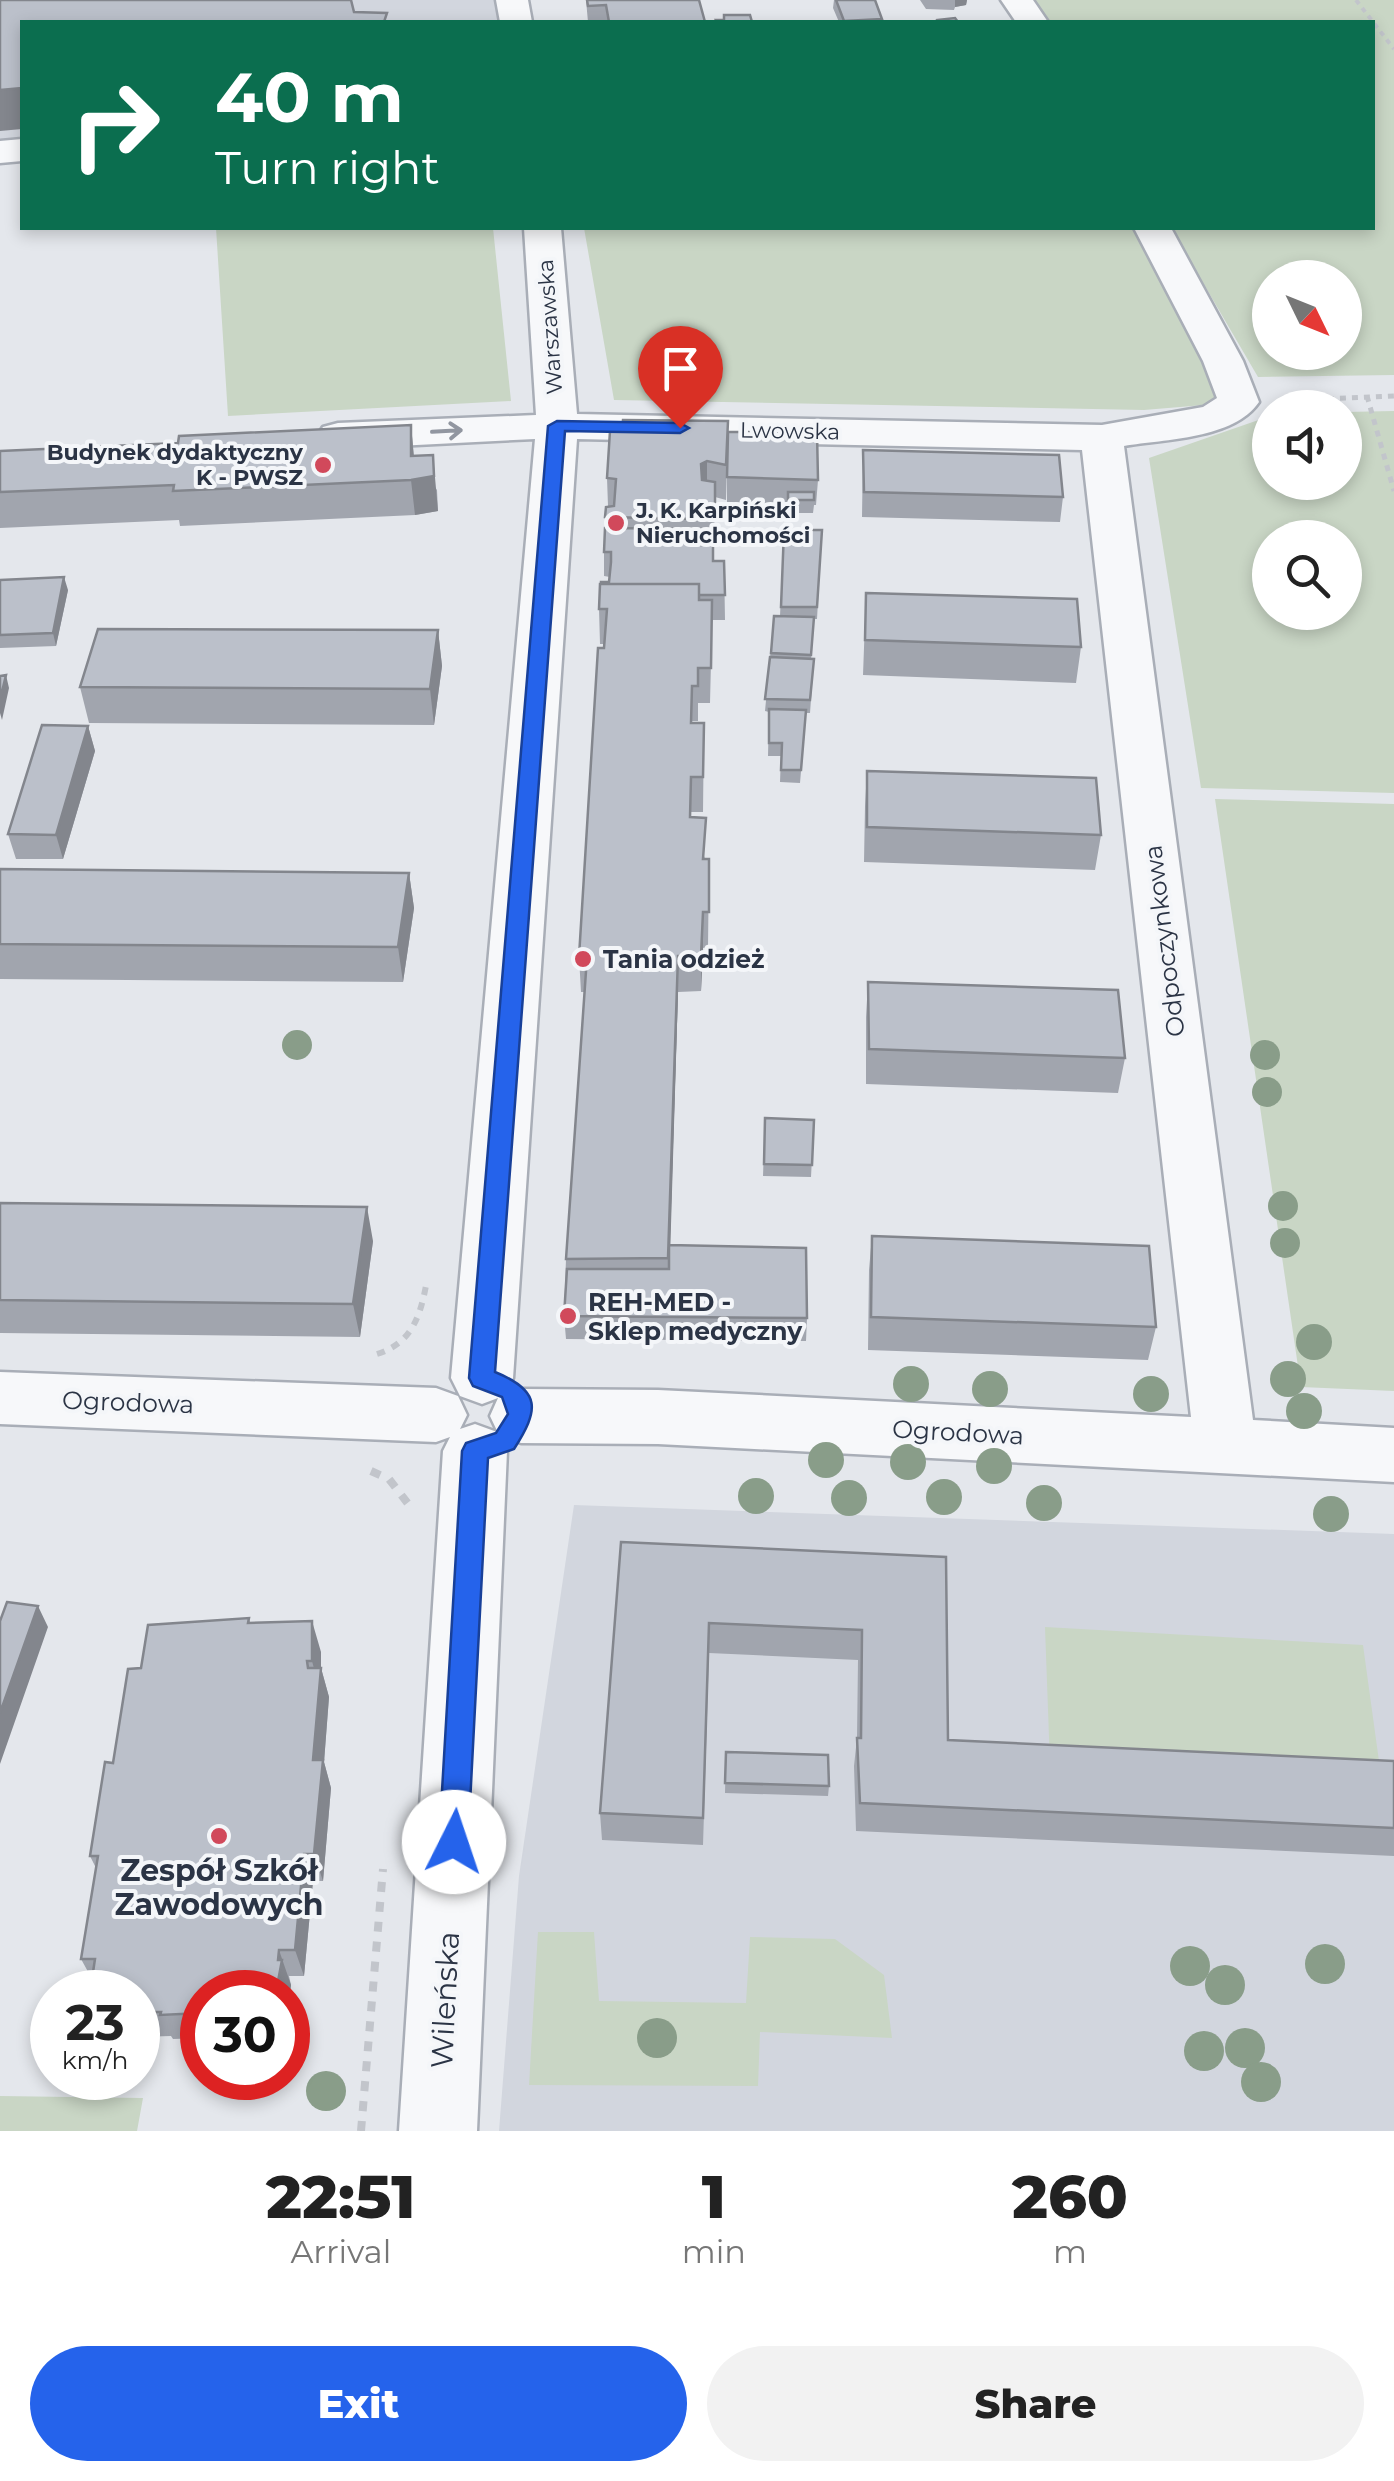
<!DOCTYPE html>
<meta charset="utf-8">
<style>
:root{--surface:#fff;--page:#f2f2f2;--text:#222;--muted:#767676;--accent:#2563eb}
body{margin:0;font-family:Montserrat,sans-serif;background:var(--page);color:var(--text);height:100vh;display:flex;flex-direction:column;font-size:38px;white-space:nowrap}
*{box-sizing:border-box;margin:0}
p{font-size:32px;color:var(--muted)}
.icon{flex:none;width:55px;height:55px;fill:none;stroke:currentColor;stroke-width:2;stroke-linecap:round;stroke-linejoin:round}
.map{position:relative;height:2131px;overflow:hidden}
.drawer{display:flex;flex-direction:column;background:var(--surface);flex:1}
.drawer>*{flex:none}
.top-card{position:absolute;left:20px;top:20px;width:1355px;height:210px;border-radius:0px;box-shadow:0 5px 15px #0003;background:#0b6e4f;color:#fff;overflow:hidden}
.needle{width:65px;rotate:133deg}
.controls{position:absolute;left:1252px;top:260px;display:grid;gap:20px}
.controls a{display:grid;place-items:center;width:110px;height:110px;border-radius:50%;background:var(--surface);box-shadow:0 5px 15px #0003;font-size:50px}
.speed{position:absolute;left:30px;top:1970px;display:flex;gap:20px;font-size:50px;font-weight:700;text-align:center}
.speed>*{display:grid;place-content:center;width:130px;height:130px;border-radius:50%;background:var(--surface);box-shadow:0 5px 15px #0003;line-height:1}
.speed small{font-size:25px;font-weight:400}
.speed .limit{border:15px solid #d22;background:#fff;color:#111}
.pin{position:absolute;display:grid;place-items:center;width:85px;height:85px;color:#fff;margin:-102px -42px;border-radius:50% 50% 50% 0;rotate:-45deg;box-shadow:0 0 10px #0007}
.pin .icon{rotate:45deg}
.me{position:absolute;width:110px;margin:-55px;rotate:4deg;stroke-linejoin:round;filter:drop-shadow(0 0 8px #0008)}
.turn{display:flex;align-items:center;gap:35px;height:210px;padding:0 30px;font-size:45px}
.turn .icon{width:130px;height:130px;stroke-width:2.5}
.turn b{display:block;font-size:70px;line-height:85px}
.eta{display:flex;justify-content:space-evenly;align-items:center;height:170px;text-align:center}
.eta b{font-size:60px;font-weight:800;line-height:70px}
.cta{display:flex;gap:20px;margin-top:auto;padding:20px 30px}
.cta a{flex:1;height:115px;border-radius:60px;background:var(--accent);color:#fff;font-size:40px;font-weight:800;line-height:115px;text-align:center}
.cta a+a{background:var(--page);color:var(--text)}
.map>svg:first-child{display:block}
.built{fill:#d2d6de}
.green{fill:#c9d6c5;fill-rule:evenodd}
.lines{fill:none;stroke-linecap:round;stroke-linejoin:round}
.street-casing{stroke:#a9aeb7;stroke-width:5}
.path-far3{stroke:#c2c5cb;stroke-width:4;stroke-dasharray:5 5;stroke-linecap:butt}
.path-far2{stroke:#c2c5cb;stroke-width:5;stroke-dasharray:6 6;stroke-linecap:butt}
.path-far1{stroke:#c2c5cb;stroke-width:6;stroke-dasharray:8 8;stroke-linecap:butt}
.path{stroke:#c2c5cb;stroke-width:8;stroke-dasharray:10 10;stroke-linecap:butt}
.street{fill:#f7f8fa;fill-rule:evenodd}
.tree{fill:#899d89}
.wall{fill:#a1a5ae}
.shaded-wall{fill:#83868d}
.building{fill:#bbc0ca;stroke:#83868d;stroke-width:2.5}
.oneway{stroke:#9196a0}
.route{fill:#2563eb;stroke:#184099;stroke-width:2.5}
.poi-dot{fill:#d1495b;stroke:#f4f6f9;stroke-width:4}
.labels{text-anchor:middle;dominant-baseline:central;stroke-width:8;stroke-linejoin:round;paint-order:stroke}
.far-street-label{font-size:22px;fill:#2b3445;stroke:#f4f6f9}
.far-poi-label{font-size:22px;font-weight:bold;fill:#2b3445;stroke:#f4f6f9;text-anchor:end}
.street-label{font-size:25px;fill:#2b3445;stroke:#f4f6f9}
.poi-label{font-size:25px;font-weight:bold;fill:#2b3445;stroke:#f4f6f9;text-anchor:start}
.near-poi-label{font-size:30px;font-weight:bold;fill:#2b3445;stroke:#f4f6f9}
.near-street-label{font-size:30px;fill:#2b3445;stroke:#f4f6f9}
</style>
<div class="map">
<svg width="1394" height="2131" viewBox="0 0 1394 2131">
<rect width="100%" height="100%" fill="#e4e7ec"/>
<path class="built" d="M0 0H498L500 22H22V141L0 143Z
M574 1505 1394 1534V2131H499L519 1876Z"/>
<path class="green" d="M1034 0H1394V375L1258 377 1171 228H1372V22H1049ZM1270 278H1345V352H1270Z
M216 228H493L511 401 228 416Z
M584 228H1138L1214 382 1216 404 1144 410 614 400Z
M1394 411V793L1201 788 1149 458 1270 416V482H1345V412ZM1270 538H1345V612H1270Z
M1215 799 1394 804V1391L1301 1387Z
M1045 1627 1363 1645 1382 1783 1050 1765Z
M538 1932H594L599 2001 746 2003 750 1937 835 1939 884 1975 892 2038 760 2032 758 2086 529 2085Z
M0 2096 143 2098 137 2131H0Z"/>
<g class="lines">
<defs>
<path id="street" d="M496 0H528L532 22H500Z
M1001 0H1033L1048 22H1016Z
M22 139V161L0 163V141Z
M524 228H561L577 414 1102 425 1203 407 1217 398 1203 361 1134 228H1171L1243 361 1259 402C1234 439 1165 439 1124 446L1253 1420 1394 1428V1482L658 1444 521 1443 499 1435 490 1416 498 1398 482 1404 460 1396 451 1378 535 439 338 449 323 445 317 436 323 427 338 423 536 415ZM577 439 1082 450 1191 1417 658 1390 521 1389 504 1395 513 1378Z
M0 1372 436 1388 458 1396 467 1415 460 1429 475 1424 497 1432 507 1451 477 2131H399L443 1451 450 1437 436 1442 0 1424Z"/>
</defs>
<use href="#street" class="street-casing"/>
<path class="path-far3" d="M1356 0 1394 49"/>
<path class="path-far2" d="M1367 396 1394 491
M1280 401 1394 396"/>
<path class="path-far1" d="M377 1354C413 1343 421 1314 427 1280"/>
<path class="path" d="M371 1471 389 1479 409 1505
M361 2131 383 1869"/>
<use href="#street" class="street"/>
</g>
<g class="tree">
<circle cx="297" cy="1045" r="15"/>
<circle cx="1265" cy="1055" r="15"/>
<circle cx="1267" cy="1092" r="15"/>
<circle cx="1283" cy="1206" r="15"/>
<circle cx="1285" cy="1243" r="15"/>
<circle cx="1314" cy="1342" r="18"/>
<circle cx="1288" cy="1379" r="18"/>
<circle cx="911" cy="1384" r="18"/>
<circle cx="990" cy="1389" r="18"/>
<circle cx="1151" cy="1394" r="18"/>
<circle cx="1304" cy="1411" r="18"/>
<circle cx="826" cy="1460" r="18"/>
<circle cx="908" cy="1462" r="18"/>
<circle cx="994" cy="1466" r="18"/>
<circle cx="756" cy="1496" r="18"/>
<circle cx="944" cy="1497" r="18"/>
<circle cx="849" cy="1498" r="18"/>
<circle cx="1044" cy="1503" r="18"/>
<circle cx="1331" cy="1514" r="18"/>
<circle cx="1325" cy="1964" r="20"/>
<circle cx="1190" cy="1966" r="20"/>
<circle cx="1225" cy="1985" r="20"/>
<circle cx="657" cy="2038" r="20"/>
<circle cx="1245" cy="2048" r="20"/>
<circle cx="1204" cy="2051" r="20"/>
<circle cx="1261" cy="2082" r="20"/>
<circle cx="326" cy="2091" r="20"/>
</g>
<path class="wall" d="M586 0 705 22H588Z
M834 0H875L882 19V22H839L833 8Z
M920 0H967L966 5 955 7 954 10 926 9Z
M411 425 414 456 437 490 438 511 415 515 180 526 179 520 0 528V451L178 443Z
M728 434 818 480 816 505H814L813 513H788V504L727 502V465L726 500 715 497 714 541 701 540V545L713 561H724L725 620H712L710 703H698V721H692V723H704L703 812H691V817L705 859H709L708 947 703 948 701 991 678 992 670 1245 807 1318 806 1341 566 1339 564 1316 566 1259 584 992H581L579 957 604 644H600L599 609 609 582 610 577 604 576V552L606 507 608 506 607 478Z
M863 450 1063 497 1060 522 862 517Z
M784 530H822L817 619H814L811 659 813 672 810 713H806L800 783 780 782 781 756H768L769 712 765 711 774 616H780Z
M0 580 68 590 56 646 0 648Z
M866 593 1081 647 1076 683 863 675Z
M438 630 442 666 434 725 89 723 80 687Z
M88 726 95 751 63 859H16L8 834Z
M867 771 1101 835 1095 870 864 862 865 806Z
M0 869 409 873 414 908 403 982 0 979Z
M868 982 1125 1058 1118 1093 866 1084V1017Z
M765 1118 814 1120 811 1177 763 1176Z
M0 1203 373 1241 360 1337 0 1333Z
M872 1236 1156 1327 1148 1360 868 1350 869 1270Z
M621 1542 946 1557 948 1740 1394 1761V1856L856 1831 854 1766 857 1738 858 1660 709 1653 703 1845 602 1840 600 1813Z
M249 1618 250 1623 321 1652V1668L329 1697 324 1762 331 1788 323 1881H313L304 1976H289L291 1985 288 2007V1992H202V2038L173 2039 171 2036 138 2037V1992L92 1979 81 1959 96 1868 90 1856 141 1668Z
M726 1752 829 1786 828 1796 725 1793Z"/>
<path class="shaded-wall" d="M955 0H967L966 5 955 7Z
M22 88V129L0 131V90Z
M411 425 414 460 433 455 438 511 415 515 411 480Z
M707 461V496L701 499V464Z
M64 577 68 590 56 646 53 633Z
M438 630 442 666 434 725 430 689Z
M6 675 9 688 2 720 0 713V700Z
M88 726 95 751 63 859 56 835Z
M409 873 414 908 403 982 398 947Z
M703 912V948L701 991V956Z
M678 956V992L669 1292 668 1258Z
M367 1207 373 1241 360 1337 353 1304Z
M38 1606 48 1627 0 1764V1713Z
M312 1621 321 1652V1673V1668L329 1697 324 1762 331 1788 323 1881 314 1854 313 1760 319 1687 312 1661Z
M304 1854 313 1881 304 1976 295 1950Z
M279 1950 291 1985 288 2007V1992H276Z"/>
<path class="building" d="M0 0H351L354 12 387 13 384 22H22V88L0 90Z
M587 0H699L705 22H609L606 5 588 6Z
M836 0H875L882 19 844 21Z
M724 15H750L752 22H717L716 20H724Z
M955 18 958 22H940L938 20Z
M623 420 728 421 726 465 707 461 701 464 702 480 715 482V505H702L701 519 605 517 606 507 614 506 616 479 607 478 610 431H622Z
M411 425V456L433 455 434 476 411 480 173 491 174 485 0 492V451L178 443 179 436Z
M728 432H817L818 480 727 477Z
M863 450 1059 455 1063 497 864 492Z
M788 492H814V500H788Z
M605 528 701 529V545H713V561H724L725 595H699V584H601V582H609L611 562V552H604Z
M784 530H822L817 607H781Z
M64 577 53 633 0 635V580Z
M600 584H699V600H712L711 668H698V686H692L691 723H704L703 777H691L690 817 706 818 703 859H709V912H703L701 956H678L668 1258 566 1259 587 957H579L598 648H604L607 609H599Z
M866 593 1077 599 1081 647 865 640Z
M774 616 814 617 811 655 771 653Z
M98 629 438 630 430 689 80 687Z
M770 657 814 659 810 700 765 699Z
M6 675 0 700V676Z
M769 709 806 710 801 770H781L782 743H769Z
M42 725 88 726 56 835 8 834Z
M867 771 1096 778 1101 835 867 827Z
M0 869 409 873 398 947 0 944Z
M868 982 1118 990 1125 1058 869 1049Z
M765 1118 814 1120 812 1165 764 1164Z
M0 1203 367 1207 353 1304 0 1300Z
M872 1236 1149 1246 1156 1327 871 1317Z
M669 1245 806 1248 807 1318 564 1316 567 1269H669Z
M621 1542 946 1557 948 1740 1394 1761V1828L860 1803 857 1738H861L862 1630 709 1623 703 1818 600 1813Z
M7 1602 38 1606 0 1713V1621Z
M249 1618 248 1623 312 1621V1661H307L308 1668H321L313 1760H323L314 1854H304L295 1950H279L278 1960H282L276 1992H202V2013L160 2015 161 2012H138V1992H90L95 1959H81L98 1856H90L105 1762 113 1763 128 1669 141 1668 148 1625Z
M726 1752 828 1755 829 1786 725 1783Z"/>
<defs><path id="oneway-shaft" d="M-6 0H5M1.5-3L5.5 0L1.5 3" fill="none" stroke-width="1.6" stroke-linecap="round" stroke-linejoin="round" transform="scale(2.5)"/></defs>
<use class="oneway" href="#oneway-shaft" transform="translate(447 431) rotate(-3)"/>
<path class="route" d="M557 421 680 423 689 428 680 433 565 431 495 1372C542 1391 539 1410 514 1449L488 1458 468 1842 464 1852 454 1856 443 1852 439 1842 462 1451 466 1443 496 1433 508 1414 502 1397 473 1386 469 1378 548 426Z"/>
<g class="poi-dot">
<circle cx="323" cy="465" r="10"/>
<circle cx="616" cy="523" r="10"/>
<circle cx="583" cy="959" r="10"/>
<circle cx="568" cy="1316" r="10"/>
<circle cx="219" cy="1836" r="10"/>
</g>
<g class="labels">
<g class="far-street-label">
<text transform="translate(550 327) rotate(-94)">Warszawska</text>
<text transform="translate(790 431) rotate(1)">Lwowska</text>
</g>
<g class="far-poi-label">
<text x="303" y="452">Budynek dydaktyczny<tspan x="303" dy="25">K - PWSZ</tspan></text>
<text x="636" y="510" text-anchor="start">J. K. Karpiński<tspan x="636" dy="25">Nieruchomości</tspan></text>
</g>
<g class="street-label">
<text transform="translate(1164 941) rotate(-97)">Odpoczynkowa</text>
<text transform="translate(128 1402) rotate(2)">Ogrodowa</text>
<text transform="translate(958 1432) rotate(3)">Ogrodowa</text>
</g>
<g class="poi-label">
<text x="603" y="959">Tania odzież</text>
<text x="588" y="1302">REH-MED -<tspan x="588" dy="29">Sklep medyczny</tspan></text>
</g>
<g class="near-poi-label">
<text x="219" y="1870">Zespół Szkół<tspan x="219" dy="34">Zawodowych</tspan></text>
</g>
<g class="near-street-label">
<text transform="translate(445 2000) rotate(-87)">Wileńska</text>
</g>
</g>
</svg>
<div class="controls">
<a><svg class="needle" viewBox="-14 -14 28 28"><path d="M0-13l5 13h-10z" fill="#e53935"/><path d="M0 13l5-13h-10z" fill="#767676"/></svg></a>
<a><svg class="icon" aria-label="sound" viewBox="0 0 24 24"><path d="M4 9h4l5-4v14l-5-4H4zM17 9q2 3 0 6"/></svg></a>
<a><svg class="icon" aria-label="search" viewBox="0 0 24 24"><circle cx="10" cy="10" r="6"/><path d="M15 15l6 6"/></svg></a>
</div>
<div class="speed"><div>23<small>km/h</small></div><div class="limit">30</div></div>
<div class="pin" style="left:680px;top:428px;background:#d93025"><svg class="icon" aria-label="arrive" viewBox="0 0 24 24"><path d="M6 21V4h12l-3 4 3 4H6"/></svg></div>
<svg class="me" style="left:454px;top:1842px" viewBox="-20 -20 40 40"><circle r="19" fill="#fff"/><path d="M0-13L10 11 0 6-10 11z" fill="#2563eb"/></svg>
<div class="top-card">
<div class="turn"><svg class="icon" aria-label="right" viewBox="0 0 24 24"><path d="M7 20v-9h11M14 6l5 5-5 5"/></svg><div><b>40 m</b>Turn right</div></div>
</div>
</div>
<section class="drawer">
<div class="eta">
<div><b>22:51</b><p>Arrival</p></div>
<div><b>1</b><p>min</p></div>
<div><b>260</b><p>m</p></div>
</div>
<div class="cta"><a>Exit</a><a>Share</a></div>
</section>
